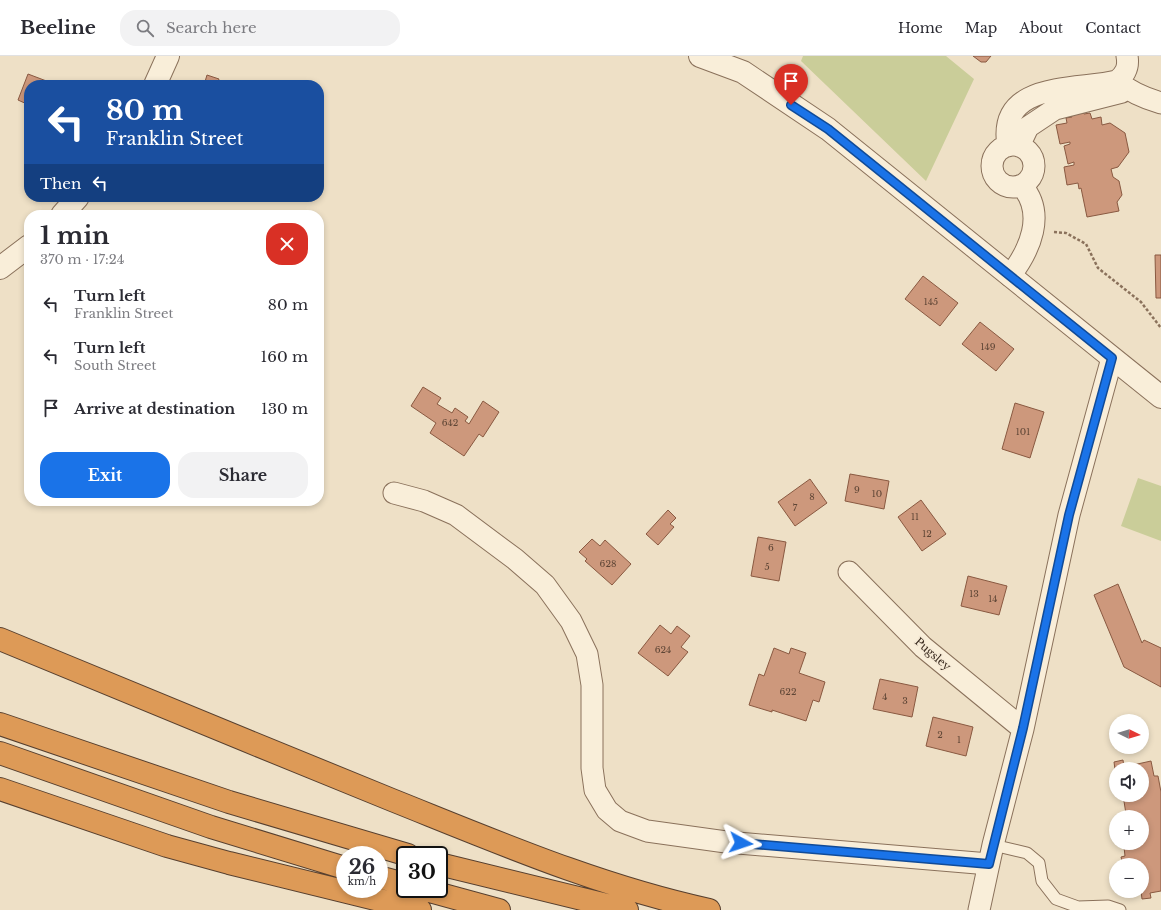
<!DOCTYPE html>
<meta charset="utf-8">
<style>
:root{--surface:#fff;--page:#f2f2f3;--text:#2b2b33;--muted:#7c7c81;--line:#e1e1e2;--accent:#1a73e8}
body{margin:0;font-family:"Libre Baskerville",serif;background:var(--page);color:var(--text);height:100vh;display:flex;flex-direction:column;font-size:15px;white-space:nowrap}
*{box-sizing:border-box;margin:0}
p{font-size:13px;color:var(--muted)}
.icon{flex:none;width:22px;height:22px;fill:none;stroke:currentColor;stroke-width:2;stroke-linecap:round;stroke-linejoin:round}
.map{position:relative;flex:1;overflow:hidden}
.side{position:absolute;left:24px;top:154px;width:300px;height:296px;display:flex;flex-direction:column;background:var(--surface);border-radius:16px;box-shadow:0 2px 6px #0003}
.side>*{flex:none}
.top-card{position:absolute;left:24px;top:24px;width:300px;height:122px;border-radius:16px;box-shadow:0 2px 6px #0003;background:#1a4fa0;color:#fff;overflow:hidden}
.needle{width:26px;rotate:95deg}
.fabs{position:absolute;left:1109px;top:658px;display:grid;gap:8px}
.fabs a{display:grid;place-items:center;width:40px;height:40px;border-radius:50%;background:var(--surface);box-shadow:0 2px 6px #0003;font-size:20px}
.speed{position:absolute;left:336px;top:790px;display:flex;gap:8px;font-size:20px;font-weight:700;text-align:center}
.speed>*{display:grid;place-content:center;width:52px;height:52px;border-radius:50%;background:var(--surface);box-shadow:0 2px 6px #0003;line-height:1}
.speed small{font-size:10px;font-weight:400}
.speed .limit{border:2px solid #111;border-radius:6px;background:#fff;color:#111}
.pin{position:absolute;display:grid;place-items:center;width:34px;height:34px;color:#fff;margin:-41px -17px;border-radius:50% 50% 50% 0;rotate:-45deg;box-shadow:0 0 4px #0007}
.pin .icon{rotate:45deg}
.me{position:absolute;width:44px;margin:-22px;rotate:95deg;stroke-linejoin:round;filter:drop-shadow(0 0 3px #0008)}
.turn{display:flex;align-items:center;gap:14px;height:84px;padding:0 16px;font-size:18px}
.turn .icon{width:52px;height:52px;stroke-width:2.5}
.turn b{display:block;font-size:28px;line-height:34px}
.then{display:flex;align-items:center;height:38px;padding:0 16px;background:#0003;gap:8px;font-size:15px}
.round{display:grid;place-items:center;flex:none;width:42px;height:42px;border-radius:16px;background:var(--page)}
.headline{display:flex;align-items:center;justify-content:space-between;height:68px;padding:0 16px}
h1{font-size:24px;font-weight:800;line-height:30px}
.action{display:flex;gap:8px;margin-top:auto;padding:8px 16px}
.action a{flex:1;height:46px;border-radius:16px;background:var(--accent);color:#fff;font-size:16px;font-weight:800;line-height:46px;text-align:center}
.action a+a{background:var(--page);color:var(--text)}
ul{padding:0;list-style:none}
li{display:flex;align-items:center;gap:12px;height:52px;padding:0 16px}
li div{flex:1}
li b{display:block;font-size:15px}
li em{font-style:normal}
header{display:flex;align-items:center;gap:24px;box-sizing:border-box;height:56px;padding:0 20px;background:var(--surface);border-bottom:1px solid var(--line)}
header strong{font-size:19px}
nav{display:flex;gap:22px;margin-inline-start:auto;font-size:14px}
.search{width:280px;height:36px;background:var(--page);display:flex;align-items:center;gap:10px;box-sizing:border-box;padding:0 14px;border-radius:16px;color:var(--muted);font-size:15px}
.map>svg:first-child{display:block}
.green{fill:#cacd99}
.building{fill:#cd987c;stroke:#895941}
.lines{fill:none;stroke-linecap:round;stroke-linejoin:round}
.service-casing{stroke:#8a715b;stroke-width:13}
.minor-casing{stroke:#8a715b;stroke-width:23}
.tertiary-casing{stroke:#8a715b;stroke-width:24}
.motorway-casing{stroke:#58402f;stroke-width:24}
.path{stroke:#8a715b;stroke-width:2.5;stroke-dasharray:3 2;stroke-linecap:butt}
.service{stroke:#f9eed9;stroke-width:11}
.minor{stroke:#f9eed9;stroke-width:21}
.tertiary{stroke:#f9eed9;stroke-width:22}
.motorway{stroke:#dd9a57;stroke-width:22}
.route-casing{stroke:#114b97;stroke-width:10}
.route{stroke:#1a73e8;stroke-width:7}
.labels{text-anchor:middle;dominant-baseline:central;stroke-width:3;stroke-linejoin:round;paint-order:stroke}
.number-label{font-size:9px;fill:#5f4636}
.street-label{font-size:11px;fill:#3a2b1f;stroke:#f6ead6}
</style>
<header>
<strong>Beeline</strong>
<div class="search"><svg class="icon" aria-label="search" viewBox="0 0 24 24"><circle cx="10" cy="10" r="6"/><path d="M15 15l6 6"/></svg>Search here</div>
<nav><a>Home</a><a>Map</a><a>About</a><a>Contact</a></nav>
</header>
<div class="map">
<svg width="1161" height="854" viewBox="0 0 1161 854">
<rect width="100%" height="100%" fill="#eee0c6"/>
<path class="green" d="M803 0H946L974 23 926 125 801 5Z
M1138 422 1161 430V485L1121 470Z"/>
<path class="building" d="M973 0H991L986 6H981Z
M28 18 57 29H29V49L18 44Z
M207 19 219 23 217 29H204Z
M1083 56 1084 58 1090 57 1092 63 1101 61 1102 69 1110 67 1125 77 1129 96 1118 111 1111 113 1113 121 1119 125 1122 139 1117 146 1119 155 1087 161 1081 132 1079 133 1078 127 1067 129 1064 111 1074 109V106L1068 108 1064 90 1070 88V86L1060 88 1056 69 1067 67 1066 62 1072 61 1071 59Z
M1155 199H1161V242H1156Z
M923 220 958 247 940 270 905 243Z
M980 266 1014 293 996 315 962 288Z
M423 331 441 342 437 348 452 357 455 352 468 361 465 365 469 368 483 345 499 356 483 381 479 378 464 400 430 377 436 367 411 350Z
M1015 347 1044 356 1030 402 1002 393Z
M850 418 889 425 884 453 845 445Z
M810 423 827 447 795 470 778 446Z
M921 444 946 478 922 495 898 461Z
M668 454 676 462 670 468 674 471 658 489 646 478Z
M758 481 786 486 779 525 751 520Z
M592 483 600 490 605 484 631 508 612 529 585 505 587 503 579 496Z
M968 520 1007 530 999 559 961 550Z
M1118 528 1142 587 1144 584 1161 592V631L1124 611 1094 539Z
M660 569 671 578 677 570 690 580 681 591 688 596 668 620 638 597Z
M774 592 789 598 791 592 806 597 799 617 825 626 819 646 813 644 806 665 772 654V656L749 649 759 618 764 620Z
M880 623 918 631 912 661 873 653Z
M933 661 973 671 966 700 926 690Z
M1123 704 1124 711 1151 705 1154 720H1158L1161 736V835L1150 837 1151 842 1142 843 1141 835 1142 809H1123L1121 801 1125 800 1124 791H1127V787H1142V761H1122L1121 759 1126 758 1123 739H1142V713H1116V721L1114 706Z"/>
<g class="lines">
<defs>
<path id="service" d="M993 789 1027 797 1039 807 1042 825 1056 843 1078 851 1108 850 1120 854"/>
<path id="minor" d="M1117 25C1126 18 1129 11 1127 0
M992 110a21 21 0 1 1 42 0a21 21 0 1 1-42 0Z
M1008 90C997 24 1078 35 1117 25 1130 36 1144 42 1161 47
M1019 90 1028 71 1055 53 1122 36
M1010 220C1030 194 1046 158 1022 130
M394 437 424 445 456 459 515 503 545 529 571 565 587 598 592 629V712L595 734 607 754 620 765 647 775 726 786 989 808
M849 516 923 591 1023 673
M979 854 993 789 1023 673 1069 459 1112 302"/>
<path id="tertiary" d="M700 0 743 16 828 73 1161 341
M155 29 168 0
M62 159 78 141
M0 212 29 190"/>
<path id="motorway" d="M0 583C131 637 261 691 392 744 497 786 599 830 709 854
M0 668 229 746 408 799
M0 697 211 771 345 812
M0 733 167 790 229 807 420 854
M439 808 627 854
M379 821 405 828
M422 833 499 854"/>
</defs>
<use href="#service" class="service-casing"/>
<use href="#minor" class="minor-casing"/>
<use href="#tertiary" class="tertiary-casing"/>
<use href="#motorway" class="motorway-casing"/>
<path class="path" d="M1054 176 1066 177 1086 188 1098 212 1141 246 1161 272"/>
<use href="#service" class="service"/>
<use href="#minor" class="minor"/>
<use href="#tertiary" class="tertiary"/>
<use href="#motorway" class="motorway"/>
</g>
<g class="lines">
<defs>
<path id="route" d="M741 787 989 808 1023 672 1069 459 1112 302 828 73 791 49"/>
</defs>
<use href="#route" class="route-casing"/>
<use href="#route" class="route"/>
</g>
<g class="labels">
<g class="number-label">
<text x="931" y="245">145</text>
<text x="988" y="290">149</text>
<text x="450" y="366">642</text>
<text x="1023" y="375">101</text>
<text x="857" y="433">9</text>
<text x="877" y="437">10</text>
<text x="812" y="440">8</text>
<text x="795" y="451">7</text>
<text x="915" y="460">11</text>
<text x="927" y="477">12</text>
<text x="771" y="491">6</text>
<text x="608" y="507">628</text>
<text x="767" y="510">5</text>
<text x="974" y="537">13</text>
<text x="993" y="542">14</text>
<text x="663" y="593">624</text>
<text x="788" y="635">622</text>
<text x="885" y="640">4</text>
<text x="905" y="644">3</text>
<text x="940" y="678">2</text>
<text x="959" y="683">1</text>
</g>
<g class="street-label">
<text transform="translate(933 598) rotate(41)">Pugsley</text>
</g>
</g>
</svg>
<div class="fabs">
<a><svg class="needle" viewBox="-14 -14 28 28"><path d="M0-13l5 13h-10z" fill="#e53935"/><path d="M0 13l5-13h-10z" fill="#7c7c81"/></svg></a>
<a><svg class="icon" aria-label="sound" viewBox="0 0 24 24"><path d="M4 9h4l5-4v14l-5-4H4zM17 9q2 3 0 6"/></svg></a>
<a>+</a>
<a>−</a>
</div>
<div class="speed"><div>26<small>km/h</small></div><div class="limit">30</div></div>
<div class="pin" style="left:791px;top:49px;background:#d93025"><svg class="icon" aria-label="arrive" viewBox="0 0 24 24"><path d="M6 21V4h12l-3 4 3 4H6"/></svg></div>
<svg class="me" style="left:741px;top:787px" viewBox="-20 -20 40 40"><path d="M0-17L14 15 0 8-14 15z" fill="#1a73e8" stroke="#fff" stroke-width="4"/></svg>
<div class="top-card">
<div class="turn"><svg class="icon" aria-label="left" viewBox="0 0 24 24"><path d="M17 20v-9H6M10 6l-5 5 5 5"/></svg><div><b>80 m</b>Franklin Street</div></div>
<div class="then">Then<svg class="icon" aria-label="left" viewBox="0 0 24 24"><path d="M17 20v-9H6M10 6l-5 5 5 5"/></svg></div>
</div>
<section class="side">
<div class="headline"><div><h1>1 min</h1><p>370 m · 17:24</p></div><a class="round" style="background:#d93025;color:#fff"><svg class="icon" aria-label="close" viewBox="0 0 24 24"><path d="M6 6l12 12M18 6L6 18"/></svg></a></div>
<ul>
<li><svg class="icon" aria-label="left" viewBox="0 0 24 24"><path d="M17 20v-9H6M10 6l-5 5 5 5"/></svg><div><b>Turn left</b><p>Franklin Street</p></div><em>80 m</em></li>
<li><svg class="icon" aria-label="left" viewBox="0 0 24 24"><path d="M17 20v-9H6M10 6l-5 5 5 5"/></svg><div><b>Turn left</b><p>South Street</p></div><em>160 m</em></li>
<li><svg class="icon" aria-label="arrive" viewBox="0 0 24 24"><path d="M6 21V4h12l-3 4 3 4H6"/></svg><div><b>Arrive at destination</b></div><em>130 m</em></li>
</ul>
<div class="action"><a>Exit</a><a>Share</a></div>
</section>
</div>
